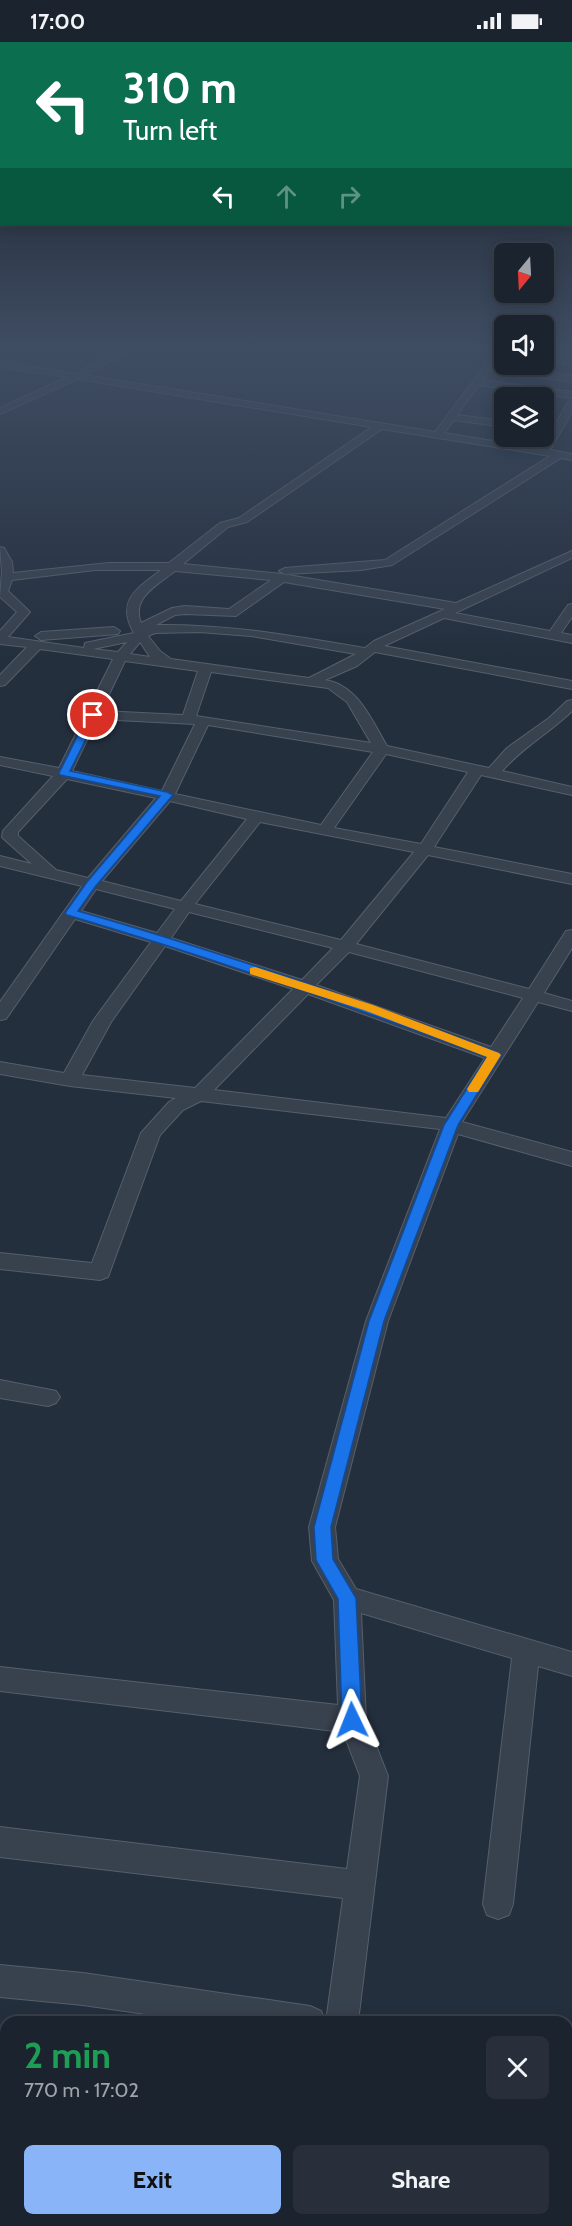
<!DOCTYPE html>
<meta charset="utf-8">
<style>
:root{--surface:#1b232e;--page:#282f3a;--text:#f1f3f6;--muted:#a0a4aa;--line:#39404a;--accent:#8ab4f8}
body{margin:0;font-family:Cabin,sans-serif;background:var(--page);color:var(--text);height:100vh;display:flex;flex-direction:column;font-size:22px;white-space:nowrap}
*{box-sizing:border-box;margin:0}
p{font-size:20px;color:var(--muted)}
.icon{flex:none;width:33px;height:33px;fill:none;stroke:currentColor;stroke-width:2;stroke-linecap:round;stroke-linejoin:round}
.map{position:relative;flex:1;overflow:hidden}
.panel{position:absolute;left:0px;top:1974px;width:573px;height:210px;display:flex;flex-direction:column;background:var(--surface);border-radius:18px 18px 0 0;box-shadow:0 3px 15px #0003,0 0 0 2px var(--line)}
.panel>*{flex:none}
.hud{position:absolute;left:0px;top:0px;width:573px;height:183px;box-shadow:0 3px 15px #0003,0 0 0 2px var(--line);background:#0b6e4f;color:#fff;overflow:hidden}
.needle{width:39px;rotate:198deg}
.tools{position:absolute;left:494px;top:201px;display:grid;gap:12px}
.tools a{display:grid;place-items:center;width:60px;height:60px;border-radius:9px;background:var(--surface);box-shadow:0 3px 15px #0003,0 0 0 2px var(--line);font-size:30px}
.pin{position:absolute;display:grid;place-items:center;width:51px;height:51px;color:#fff;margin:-26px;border:3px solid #fff;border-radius:50%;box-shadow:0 2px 6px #0007}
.me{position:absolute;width:66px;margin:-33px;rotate:358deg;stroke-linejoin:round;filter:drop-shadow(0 0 4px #0008)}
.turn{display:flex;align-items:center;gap:21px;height:126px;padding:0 24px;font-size:27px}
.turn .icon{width:78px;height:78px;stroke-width:2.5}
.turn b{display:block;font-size:42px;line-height:51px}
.lanes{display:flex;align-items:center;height:57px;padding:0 24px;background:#0003;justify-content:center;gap:30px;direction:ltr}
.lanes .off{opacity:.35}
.round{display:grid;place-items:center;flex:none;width:63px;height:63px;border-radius:9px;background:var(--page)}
.headline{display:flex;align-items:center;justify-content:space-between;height:102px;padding:0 24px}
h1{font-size:36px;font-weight:700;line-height:45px;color:#1e9e55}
.cta{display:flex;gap:12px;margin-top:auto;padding:12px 24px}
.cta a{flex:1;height:69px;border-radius:9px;background:var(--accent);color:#111;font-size:24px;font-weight:700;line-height:69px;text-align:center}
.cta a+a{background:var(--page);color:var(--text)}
.status{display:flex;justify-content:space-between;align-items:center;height:42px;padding:0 30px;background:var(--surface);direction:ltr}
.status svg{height:16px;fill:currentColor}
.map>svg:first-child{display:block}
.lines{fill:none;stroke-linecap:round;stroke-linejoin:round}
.minor-casing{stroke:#565f6c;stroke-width:2}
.minor{fill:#38414e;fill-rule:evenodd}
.route{fill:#1a73e8;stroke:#114b97;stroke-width:1.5}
.slow{fill:#f59e0b}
</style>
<div class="status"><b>17:00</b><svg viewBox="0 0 49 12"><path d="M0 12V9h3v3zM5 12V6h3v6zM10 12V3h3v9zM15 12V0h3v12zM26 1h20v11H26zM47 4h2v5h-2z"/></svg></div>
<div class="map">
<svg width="572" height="2184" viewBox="0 0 572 2184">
<rect width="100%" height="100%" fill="#242f3e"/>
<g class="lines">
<defs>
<path id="minor" d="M120 308H130L85 333 435 390 496 308H504L493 323 572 334V340L490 328 482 338 572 350V356L479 343 457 373 504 379V385L454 378 444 391 541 407 567 362 572 359V370L550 408 572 412V418L561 416 392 523 361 528 285 532 279 529 285 526 385 518 550 414 382 387 247 480 228 485 183 522 282 532 456 561 572 509V516L455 571 550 589 568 563 572 562V575L561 591 572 593V601L444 576 384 604 572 639V647L375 610 357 624 325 638C358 643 372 679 387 704L489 726 507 706 549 676 567 659 572 658V669C549 691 523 705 502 729L572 745V753L481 733 434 805 572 832V842L428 813 356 902 529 947 566 889 572 888V906L544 951 572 959V969L538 960 462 1080 572 1110V1124L458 1092 388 1279 335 1485 338 1517 356 1547 572 1610V1634L538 1624 513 1862 509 1873 498 1877 487 1873 483 1862 512 1616 361 1571 366 1678 388 1734 358 1980H326L343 1856 0 1815V1785L347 1827 360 1734 343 1690 0 1649V1625L338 1663 334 1558 312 1519 309 1485 366 1279 440 1087 201 1059 183 1068 160 1093 108 1235 100 1238 0 1227V1211L92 1221 141 1091 169 1060 176 1056 70 1044 0 1032V1020L64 1031 93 979 151 900 75 877 6 977 0 978V960L82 844 0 824V814L32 822 5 798 2 795 3 789 53 734 0 723V715L59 726 113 617 40 607 5 643 0 644V633L27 605 0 602V589L17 570 0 555 2 529 0 505 4 506 12 520 13 531 109 521H169L220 481 239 476 372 385 77 337 0 372V366L67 335 0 325V319L75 332ZM95 528H161C138 546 115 558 134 591L85 601 84 606 8 595 30 570 8 549 12 538ZM175 529 271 538 229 567 185 564 172 566 141 581C131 556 157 543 175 529ZM284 540 445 567 374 599 365 606C293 594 229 582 156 583L175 573 185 572 236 574ZM199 590 251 594 356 612 309 636 171 617 160 609 148 594 155 591ZM127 600 118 610 93 607ZM140 600 150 615 130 612ZM125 619 198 629 183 673 101 669ZM211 630 328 646 347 660 371 701 196 674ZM97 677 195 682 162 749 72 729ZM208 683 373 710 321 783 175 752ZM386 712 468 730 421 802 334 786ZM67 737 156 756 88 836 56 828 18 794V790ZM170 759 247 777 181 859 102 839ZM260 780 414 810 341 898 195 862ZM96 847 175 867 157 891 81 869ZM189 870 333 906 302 938 171 896ZM165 904 293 947 195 1046 82 1033 111 980ZM349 910 523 956 491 1005 316 943ZM308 952 485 1016 446 1076 214 1048Z
M543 313 572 317V323L543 319Z
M114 585 120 589 118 592 41 598 35 594 41 590Z
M0 1338 56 1349 60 1355 56 1361 48 1364 0 1356Z
M0 1923 83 1931 310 1964 321 1969 326 1980H201L83 1963 0 1955Z
M567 2080 572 2081V2115L567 2114Z
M307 2178H341L340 2184H306Z"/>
</defs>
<use href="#minor" class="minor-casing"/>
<use href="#minor" class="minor"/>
</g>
<linearGradient id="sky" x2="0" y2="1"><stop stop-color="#141a22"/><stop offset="0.5" stop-color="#3f4d63"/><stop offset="1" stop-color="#3f4d63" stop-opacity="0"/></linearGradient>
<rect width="572" height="614" fill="url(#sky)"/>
<path class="route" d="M93 670 98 673 70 729 167 750 173 753 95 845 78 869C220 910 360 958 499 1011L501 1013 458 1083 384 1279 331 1485 333 1517 356 1556 362 1678 359 1684 352 1687 345 1684 342 1678 338 1557 316 1518 314 1485 369 1279 444 1083 487 1015C349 963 209 915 67 873L65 871 87 840 160 754 60 733 59 731 88 673Z"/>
<path class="slow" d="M255 925 373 963 499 1011 501 1013 478 1050H469L467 1047 487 1015 364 968 250 932V926Z"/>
</svg>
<div class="tools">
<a><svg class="needle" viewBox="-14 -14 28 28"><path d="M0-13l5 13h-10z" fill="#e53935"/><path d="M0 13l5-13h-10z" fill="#a0a4aa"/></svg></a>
<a><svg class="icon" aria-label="sound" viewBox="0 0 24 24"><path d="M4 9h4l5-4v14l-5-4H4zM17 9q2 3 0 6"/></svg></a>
<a><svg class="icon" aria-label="layers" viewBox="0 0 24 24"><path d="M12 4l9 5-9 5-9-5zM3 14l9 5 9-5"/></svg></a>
</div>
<div class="pin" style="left:93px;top:673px;background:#d93025"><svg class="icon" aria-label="arrive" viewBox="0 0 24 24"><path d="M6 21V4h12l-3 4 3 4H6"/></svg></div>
<svg class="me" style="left:352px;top:1678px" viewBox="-20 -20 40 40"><path d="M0-17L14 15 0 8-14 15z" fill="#1a73e8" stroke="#fff" stroke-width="4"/></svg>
<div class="hud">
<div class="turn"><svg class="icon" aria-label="left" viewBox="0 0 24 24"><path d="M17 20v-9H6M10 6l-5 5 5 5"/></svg><div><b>310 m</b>Turn left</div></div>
<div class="lanes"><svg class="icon" aria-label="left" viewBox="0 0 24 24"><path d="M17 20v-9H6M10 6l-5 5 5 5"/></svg><svg class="icon off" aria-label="ahead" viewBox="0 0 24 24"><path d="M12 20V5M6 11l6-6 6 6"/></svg><svg class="icon off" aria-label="right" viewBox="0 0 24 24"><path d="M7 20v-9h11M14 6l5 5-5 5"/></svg></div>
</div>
<section class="panel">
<div class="headline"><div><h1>2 min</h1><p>770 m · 17:02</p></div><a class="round"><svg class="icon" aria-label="close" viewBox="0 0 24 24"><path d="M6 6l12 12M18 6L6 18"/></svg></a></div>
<div class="cta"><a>Exit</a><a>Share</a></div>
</section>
</div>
